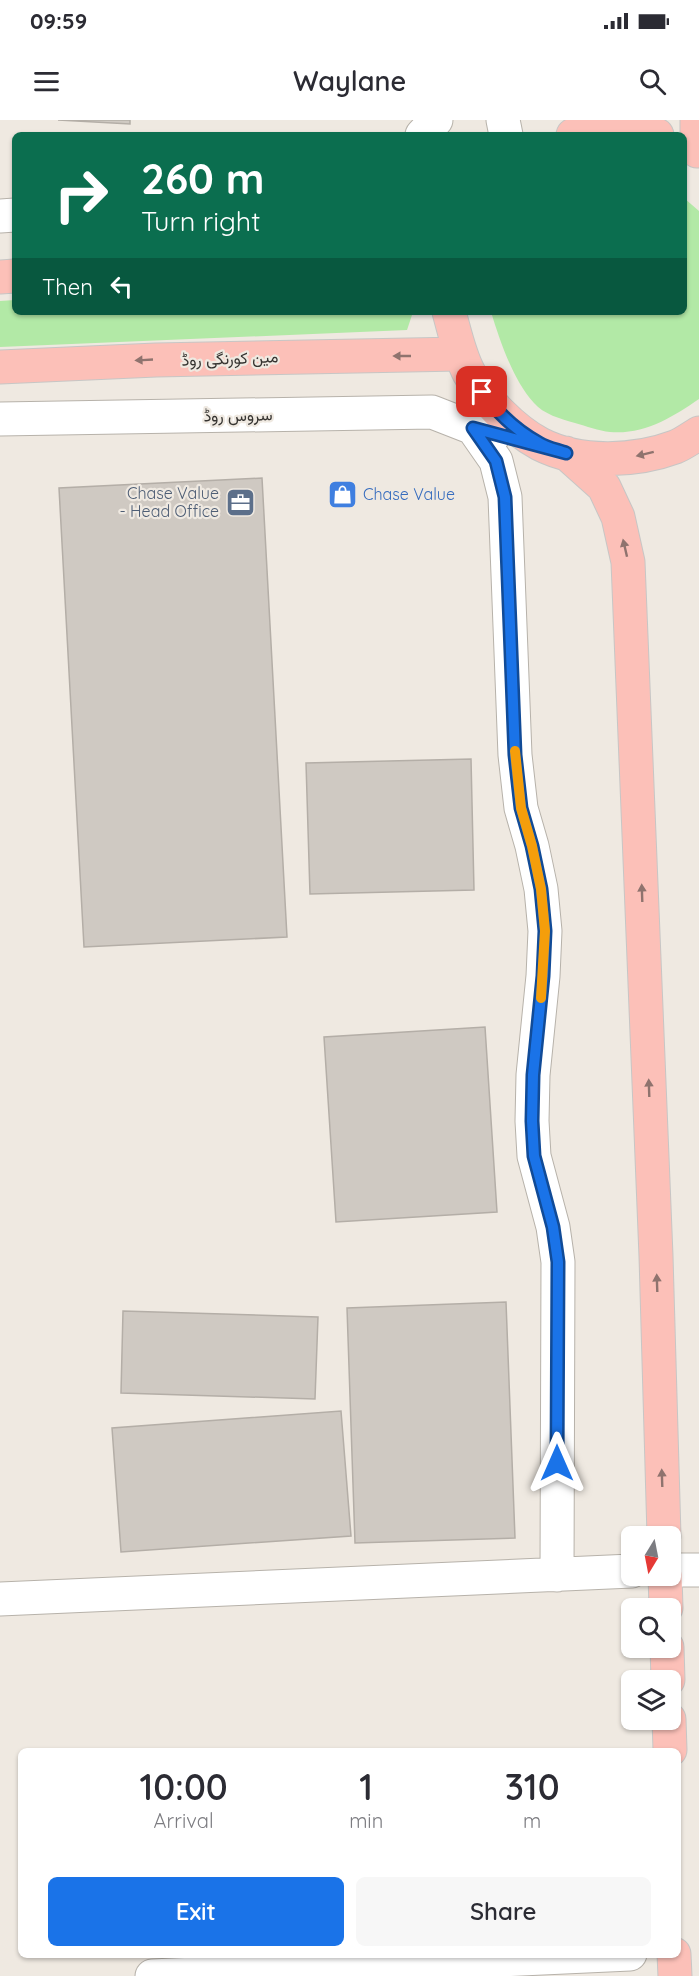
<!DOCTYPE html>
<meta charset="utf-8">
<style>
:root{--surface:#fff;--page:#f7f7f7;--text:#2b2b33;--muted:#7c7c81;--accent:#1a73e8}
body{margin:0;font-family:Quicksand,Vazirmatn,sans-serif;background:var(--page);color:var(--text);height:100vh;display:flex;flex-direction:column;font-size:22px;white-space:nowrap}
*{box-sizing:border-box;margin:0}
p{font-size:20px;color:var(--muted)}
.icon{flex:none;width:33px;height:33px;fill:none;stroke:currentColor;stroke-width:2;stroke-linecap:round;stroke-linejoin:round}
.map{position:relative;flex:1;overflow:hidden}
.side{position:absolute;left:18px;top:1628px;width:663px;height:210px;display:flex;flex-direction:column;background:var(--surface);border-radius:9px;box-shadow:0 2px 4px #0004}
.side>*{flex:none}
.banner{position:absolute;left:12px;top:12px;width:675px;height:183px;border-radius:9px;box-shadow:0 2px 4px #0004;background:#0b6e4f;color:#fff;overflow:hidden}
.needle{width:39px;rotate:190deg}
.fabs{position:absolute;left:621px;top:1406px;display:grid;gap:12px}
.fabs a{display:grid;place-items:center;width:60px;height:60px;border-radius:9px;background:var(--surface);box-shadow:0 2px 4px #0004;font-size:30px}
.pin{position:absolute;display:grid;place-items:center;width:51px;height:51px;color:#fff;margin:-26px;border-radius:12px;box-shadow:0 3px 9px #0006}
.me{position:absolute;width:66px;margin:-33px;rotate:0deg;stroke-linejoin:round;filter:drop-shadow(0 0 4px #0008)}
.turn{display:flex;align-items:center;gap:21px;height:126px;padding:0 30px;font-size:27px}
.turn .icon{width:78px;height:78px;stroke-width:2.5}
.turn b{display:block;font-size:42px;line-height:51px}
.then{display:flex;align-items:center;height:57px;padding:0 30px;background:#0003;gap:12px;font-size:22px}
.eta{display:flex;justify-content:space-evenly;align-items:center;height:102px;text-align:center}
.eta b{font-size:36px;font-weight:600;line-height:42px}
.cta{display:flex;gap:12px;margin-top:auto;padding:12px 30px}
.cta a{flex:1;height:69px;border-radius:9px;background:var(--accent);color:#fff;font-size:24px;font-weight:600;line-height:69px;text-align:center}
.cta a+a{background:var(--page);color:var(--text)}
.status{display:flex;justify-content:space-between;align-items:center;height:42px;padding:0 30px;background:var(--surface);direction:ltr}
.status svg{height:16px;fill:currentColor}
header{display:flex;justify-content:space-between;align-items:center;height:78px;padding:0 30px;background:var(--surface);font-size:27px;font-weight:600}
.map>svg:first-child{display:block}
.green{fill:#b2e9a6}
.building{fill:#cfc9c2;stroke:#b4aea7;stroke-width:1.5}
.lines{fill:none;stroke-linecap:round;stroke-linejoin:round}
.minor-casing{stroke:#b7b2aa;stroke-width:35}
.major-casing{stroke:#c7c6c5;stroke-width:35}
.minor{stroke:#fff;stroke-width:33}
.major{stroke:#fcc0b8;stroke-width:33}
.oneway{fill:#8f736e}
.route-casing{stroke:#114b97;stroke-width:15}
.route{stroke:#1a73e8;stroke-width:10}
.slow{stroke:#f59e0b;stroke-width:10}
.labels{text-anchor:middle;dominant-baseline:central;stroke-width:4.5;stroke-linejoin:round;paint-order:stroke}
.street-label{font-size:16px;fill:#363431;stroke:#efe9e1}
.service-label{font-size:16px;fill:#4e5e75;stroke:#efe9e1;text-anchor:end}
.shop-label{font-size:16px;fill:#366cbe;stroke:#efe9e1;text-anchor:start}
</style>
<div class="status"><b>09:59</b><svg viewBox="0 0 49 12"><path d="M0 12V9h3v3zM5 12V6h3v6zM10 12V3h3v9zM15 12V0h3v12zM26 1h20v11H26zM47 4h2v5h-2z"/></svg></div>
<header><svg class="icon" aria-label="menu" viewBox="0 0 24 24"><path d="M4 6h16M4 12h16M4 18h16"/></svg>Waylane<svg class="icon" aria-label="search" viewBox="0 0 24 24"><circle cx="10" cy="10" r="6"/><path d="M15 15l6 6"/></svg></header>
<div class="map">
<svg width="699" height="1856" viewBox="0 0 699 1856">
<rect width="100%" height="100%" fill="#efe9e1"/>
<path class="green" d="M684 78 699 91V279C673 297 644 315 610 312 599 311 586 306 575 303 561 299 543 294 534 283 513 260 500 221 491 192H684Z
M15 180V192H413L407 210 0 227V181Z"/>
<path class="building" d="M58 0H130V4Z
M262 358 287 817 84 827 59 368Z
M471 639 474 770 310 774 306 643Z
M485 907 497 1092 336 1102 324 917Z
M506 1182 515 1418 355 1423 347 1188Z
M123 1191 318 1197 315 1279 121 1273Z
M341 1291 351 1416 121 1432 112 1308Z"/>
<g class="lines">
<defs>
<path id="minor" d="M503 0 506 15
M422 15 436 0
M0 96 15 95
M0 299 432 292 473 308 495 314
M473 308 496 341 505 377 515 635 521 688 532 726 541 769 545 811 543 856 533 955 532 1001 534 1036 553 1107 558 1142 557 1455
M670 1450H699
M0 1479 632 1451
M152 1856 630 1834"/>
<path id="major" d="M697 0V31
M573 15 603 9 657 15
M0 157 15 156
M449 192C455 213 459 234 469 253 483 279 514 310 540 324 579 344 635 342 675 327 683 324 691 318 699 313
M0 247 156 240 460 234
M566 333 604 367 618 397 628 442 656 1136 664 1416
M665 1455 666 1488
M667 1527 668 1560
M669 1599 670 1630
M674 1834 675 1856"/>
</defs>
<use href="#minor" class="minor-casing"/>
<use href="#major" class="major-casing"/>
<use href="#minor" class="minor"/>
<use href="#major" class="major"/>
</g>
<defs><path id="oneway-solid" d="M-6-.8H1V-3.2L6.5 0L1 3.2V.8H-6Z" transform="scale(1.5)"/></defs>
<g class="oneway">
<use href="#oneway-solid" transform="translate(402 236) rotate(180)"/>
<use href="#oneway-solid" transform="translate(144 240) rotate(177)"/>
<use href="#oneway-solid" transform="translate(645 334) rotate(166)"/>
<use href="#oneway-solid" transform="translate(625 428) rotate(-103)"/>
<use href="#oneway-solid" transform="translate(642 773) rotate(-92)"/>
<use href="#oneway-solid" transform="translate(649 968) rotate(-92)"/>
<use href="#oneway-solid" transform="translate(657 1163) rotate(-92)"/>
<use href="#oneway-solid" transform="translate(662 1358) rotate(-92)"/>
</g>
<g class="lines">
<defs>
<path id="route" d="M482 272C497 292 517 311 539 323 547 328 558 330 566 333L473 308 496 341 505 377 515 635 521 688 532 726 541 769 545 811 543 856 533 955 532 1001 534 1036 553 1107 558 1142 557 1343"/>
</defs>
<use href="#route" class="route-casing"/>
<use href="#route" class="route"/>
<path class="slow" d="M515 631 521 688 532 726 541 769 545 811 541 878"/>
</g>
<defs>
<symbol id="shop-square" viewBox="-11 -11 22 22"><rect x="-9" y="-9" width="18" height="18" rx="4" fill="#3f7fe0" stroke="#efe9e1"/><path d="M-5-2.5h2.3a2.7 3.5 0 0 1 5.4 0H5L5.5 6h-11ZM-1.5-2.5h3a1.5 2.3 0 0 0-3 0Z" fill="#fff"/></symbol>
<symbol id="office-square" viewBox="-11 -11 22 22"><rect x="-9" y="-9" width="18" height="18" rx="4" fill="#5c6f8a" stroke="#efe9e1"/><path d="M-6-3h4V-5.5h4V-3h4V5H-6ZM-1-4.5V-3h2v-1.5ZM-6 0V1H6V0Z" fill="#fff"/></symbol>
</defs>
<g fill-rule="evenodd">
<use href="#shop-square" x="326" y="358" width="33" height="33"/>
<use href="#office-square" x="224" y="366" width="33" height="33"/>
</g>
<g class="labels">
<g class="street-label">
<text transform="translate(230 238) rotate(-2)">مین کورنگی روڈ</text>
<text transform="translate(238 295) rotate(-1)">سروس روڈ</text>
</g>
<g class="service-label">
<text x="219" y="373">Chase Value<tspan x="219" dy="18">- Head Office</tspan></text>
</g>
<g class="shop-label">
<text x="363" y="374">Chase Value</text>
</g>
</g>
</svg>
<div class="fabs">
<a><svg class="needle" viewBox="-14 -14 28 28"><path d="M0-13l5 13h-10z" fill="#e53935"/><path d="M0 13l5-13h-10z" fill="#7c7c81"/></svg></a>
<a><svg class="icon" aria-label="search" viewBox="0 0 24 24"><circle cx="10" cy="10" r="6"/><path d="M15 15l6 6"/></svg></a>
<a><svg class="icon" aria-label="layers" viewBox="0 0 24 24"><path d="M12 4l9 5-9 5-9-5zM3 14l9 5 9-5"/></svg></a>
</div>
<div class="pin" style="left:482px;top:272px;background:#d93025"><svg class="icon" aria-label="arrive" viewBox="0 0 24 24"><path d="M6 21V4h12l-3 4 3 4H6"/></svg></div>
<svg class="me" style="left:557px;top:1343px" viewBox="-20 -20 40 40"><path d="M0-17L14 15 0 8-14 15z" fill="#1a73e8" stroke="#fff" stroke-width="4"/></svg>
<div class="banner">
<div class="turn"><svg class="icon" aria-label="right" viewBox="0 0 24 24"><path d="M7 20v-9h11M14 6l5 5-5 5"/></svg><div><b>260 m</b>Turn right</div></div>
<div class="then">Then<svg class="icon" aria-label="left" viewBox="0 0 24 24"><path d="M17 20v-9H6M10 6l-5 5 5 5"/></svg></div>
</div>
<section class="side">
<div class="eta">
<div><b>10:00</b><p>Arrival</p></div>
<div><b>1</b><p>min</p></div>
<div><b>310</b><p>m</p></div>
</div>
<div class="cta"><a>Exit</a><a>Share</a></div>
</section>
</div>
